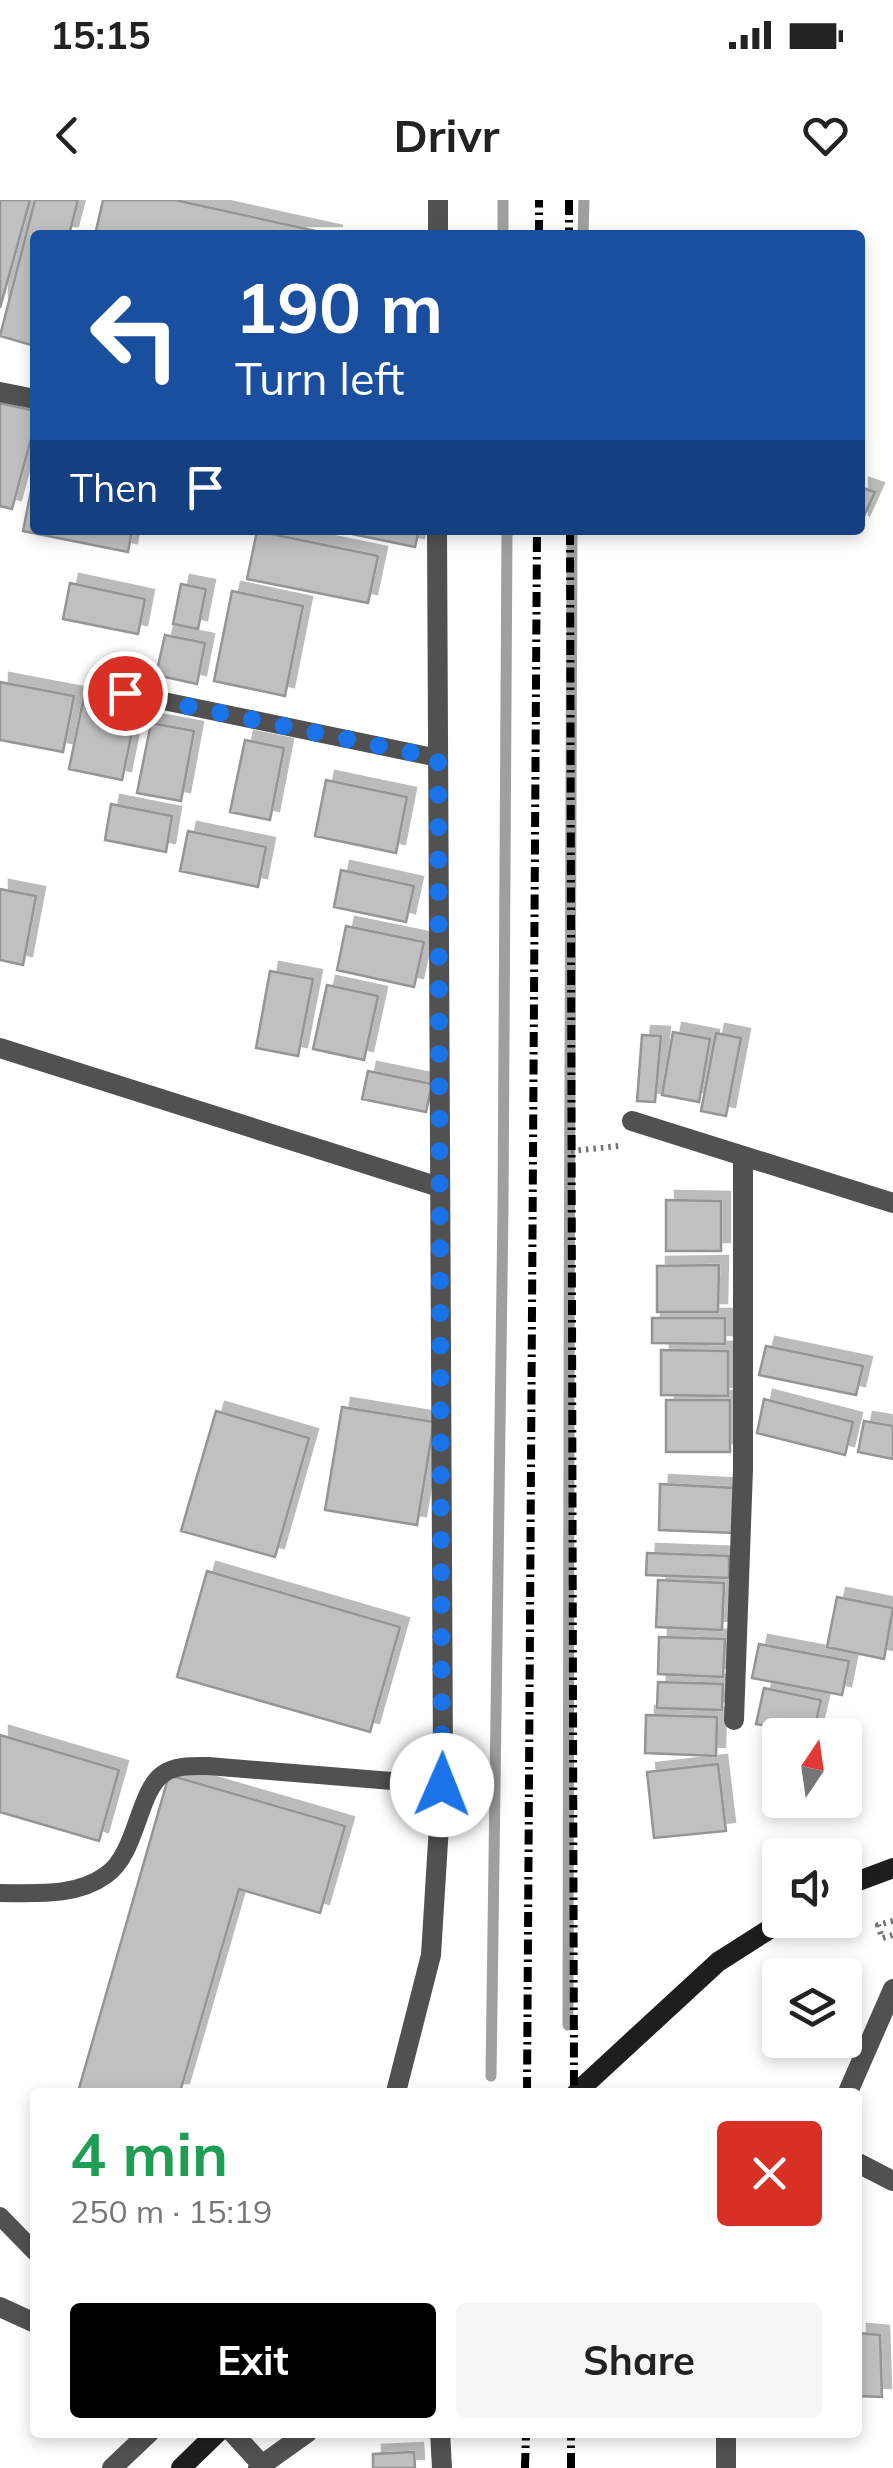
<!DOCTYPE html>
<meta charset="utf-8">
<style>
:root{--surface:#fff;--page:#f6f6f6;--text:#222;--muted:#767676;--accent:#000}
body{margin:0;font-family:Mulish,sans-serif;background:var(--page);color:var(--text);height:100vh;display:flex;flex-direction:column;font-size:38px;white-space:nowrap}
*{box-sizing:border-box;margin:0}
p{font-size:32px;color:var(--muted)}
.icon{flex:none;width:55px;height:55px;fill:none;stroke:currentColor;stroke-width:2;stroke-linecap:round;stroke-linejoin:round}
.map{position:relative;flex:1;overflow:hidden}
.details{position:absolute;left:30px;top:1888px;width:832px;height:350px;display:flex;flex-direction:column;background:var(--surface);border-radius:10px;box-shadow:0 5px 15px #0003}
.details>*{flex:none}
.guide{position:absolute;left:30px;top:30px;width:835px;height:305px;border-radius:10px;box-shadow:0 5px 15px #0003;background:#1a4fa0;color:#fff;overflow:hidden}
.needle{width:65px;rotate:13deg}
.buttons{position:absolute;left:762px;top:1518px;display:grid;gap:20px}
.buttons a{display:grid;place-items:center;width:100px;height:100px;border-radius:10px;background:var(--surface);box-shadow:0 5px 15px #0003;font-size:50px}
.pin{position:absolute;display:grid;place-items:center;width:85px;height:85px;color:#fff;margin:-42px;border:5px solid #fff;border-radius:50%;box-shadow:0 2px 10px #0007}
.me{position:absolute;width:110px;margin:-55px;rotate:1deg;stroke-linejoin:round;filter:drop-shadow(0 0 8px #0008)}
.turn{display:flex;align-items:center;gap:35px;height:210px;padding:0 40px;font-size:45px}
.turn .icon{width:130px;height:130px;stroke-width:2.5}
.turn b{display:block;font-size:70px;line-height:85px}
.then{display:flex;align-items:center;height:95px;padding:0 40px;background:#0003;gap:20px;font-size:38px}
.round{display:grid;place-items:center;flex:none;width:105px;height:105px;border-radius:10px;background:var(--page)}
.summary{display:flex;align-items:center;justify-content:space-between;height:170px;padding:0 40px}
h1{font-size:60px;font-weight:700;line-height:75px;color:#1e9e55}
.cta{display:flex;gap:20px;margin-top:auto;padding:20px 40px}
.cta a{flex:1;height:115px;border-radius:10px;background:var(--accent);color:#fff;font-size:40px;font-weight:700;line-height:115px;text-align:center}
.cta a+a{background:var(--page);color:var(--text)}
.status{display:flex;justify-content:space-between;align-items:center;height:70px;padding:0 50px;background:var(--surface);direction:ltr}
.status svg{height:28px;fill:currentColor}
header{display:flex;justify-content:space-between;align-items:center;height:130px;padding:0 40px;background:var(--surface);font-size:45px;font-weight:700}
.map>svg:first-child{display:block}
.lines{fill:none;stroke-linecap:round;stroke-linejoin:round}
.stream{stroke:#9f9f9f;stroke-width:11}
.building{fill:#c0c0c0;stroke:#959595;stroke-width:2.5;filter:url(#shadow)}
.path{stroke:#737373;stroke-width:6;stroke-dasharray:2.5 5;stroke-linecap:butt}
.service{stroke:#515151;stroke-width:18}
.pedestrian{stroke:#515151;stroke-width:20}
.minor{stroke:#515151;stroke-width:20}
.secondary{stroke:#1e1e1e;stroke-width:20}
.rail{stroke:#000;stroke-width:8;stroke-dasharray:15 5 2.5 5;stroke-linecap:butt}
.route{stroke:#1a73e8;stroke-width:18;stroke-dasharray:0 32.4}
</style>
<div class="status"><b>15:15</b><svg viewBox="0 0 49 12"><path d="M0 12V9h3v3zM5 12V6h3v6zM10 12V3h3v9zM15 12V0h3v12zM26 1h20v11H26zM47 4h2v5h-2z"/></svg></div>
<header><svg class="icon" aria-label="back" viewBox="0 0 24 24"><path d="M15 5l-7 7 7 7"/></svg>Drivr<svg class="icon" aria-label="heart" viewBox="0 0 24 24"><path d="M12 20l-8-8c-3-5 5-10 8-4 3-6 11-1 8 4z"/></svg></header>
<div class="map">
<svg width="893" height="2268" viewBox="0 0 893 2268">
<defs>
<filter id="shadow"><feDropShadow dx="9" dy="-9" stdDeviation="0" flood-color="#0004"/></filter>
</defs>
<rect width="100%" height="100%" fill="#fff"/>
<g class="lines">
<path class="stream" d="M503 0V35
M583 35 584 0
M568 1825C567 1327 571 828 572 330
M491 1876 503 1009 507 330"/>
</g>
<path class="building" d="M0 0H30L0 108Z
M35 0H78L69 35H35V146L0 136Z
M103 0H175L334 35H95Z
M0 203 35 211V224L12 309 0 306Z
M35 270V330H132L128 352 23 331Z
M860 287 875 292 860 325Z
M333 330H419L415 347Z
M257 331 378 356 368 403 247 379Z
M70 383 145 399 138 434 63 419Z
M181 384 206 389 198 429 173 424Z
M232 391 303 406 285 496 214 481Z
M165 435 205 443 197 484 156 475Z
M0 482 74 496 63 552 0 540Z
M84 496 137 507 122 580 69 569Z
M151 523 194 531 181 601 137 593Z
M245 540 284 548 270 620 230 612Z
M326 580 407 597 396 653 315 636Z
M111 604 172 616 166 652 105 640Z
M188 631 266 647 258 687 180 671Z
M341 670 414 686 406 722 334 707Z
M0 689 36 696 23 765 0 760Z
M346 726 424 742 414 787 337 770Z
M270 771 313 779 298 856 256 848Z
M327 785 378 796 364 860 313 849Z
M673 832 710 839 699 902 662 895Z
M716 833 741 838 726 916 701 911Z
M642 835 661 836 655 902 637 901Z
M368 871 432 884 426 912 362 899Z
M666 1000 721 1001V1051H666Z
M719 1065 718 1112H657V1066Z
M652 1118H725V1144L652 1143Z
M766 1146 863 1166 856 1195 759 1175Z
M661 1150 728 1151V1196L661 1195Z
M764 1199 853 1222 845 1255 757 1233Z
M666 1200H730V1252H666Z
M342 1207 434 1222 417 1325 325 1310Z
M216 1211 309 1238 275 1357 181 1331Z
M864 1221 893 1226V1259L858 1252Z
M660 1284 735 1288 734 1333 659 1330Z
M647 1353 729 1356V1378L646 1375Z
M207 1371 400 1427 370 1532 177 1477Z
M658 1380 724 1383 722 1430 656 1427Z
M837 1397 893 1408 884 1459 827 1447Z
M659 1437 725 1439 723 1477 658 1474Z
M759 1444 849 1461 842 1495 752 1478Z
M658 1482 723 1484 722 1510 657 1508Z
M764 1488 821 1500 813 1535 756 1524Z
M646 1515 717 1517 716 1556 645 1553Z
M0 1535 119 1570 99 1641 0 1612Z
M718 1564 726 1631 654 1638 647 1572Z
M169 1575 345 1626 320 1713 239 1689 180 1892H78Z
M858 2133 880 2135 882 2197 858 2196Z
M414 2252 415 2268H373V2254Z"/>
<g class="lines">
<path class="path" d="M571 951 619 946
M893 1721 878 1725 882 1738 893 1735"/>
<path class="service" d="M125 493 438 558
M0 1693C35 1693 76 1697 106 1675 137 1654 138 1591 163 1574 175 1565 194 1566 208 1566L441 1585
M0 2016 35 2052"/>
<path class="pedestrian" d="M262 2265 308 2232"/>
<path class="minor" d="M438 35V0
M0 192 35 199
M0 848 439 987
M632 921 893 1003
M734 1520 743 1269V957
M396 1892 431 1755 443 1561 437 330
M848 1892 893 1789
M858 1963 893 1981
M0 2107 35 2123
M232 2232 262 2265 258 2268
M440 2232 442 2268
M112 2268 150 2232
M726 2268V2232"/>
<path class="secondary" d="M845 1686 893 1668
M577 1892 718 1762 784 1720
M181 2268 218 2232"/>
<path class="rail" d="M569 0V35
M539 35V0
M570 330 574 1892
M527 1892 537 330
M525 2268 526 2232
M571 2268V2232"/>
</g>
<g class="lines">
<path class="route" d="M125 493 438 558 442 1585"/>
</g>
</svg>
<div class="buttons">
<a><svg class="needle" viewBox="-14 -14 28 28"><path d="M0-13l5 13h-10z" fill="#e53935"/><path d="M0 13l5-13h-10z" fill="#767676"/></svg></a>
<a><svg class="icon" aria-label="sound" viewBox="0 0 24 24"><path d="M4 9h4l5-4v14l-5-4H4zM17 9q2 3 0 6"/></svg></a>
<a><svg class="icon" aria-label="layers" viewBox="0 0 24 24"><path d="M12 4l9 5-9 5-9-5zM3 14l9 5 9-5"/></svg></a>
</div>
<div class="pin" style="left:125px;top:493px;background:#d93025"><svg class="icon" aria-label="arrive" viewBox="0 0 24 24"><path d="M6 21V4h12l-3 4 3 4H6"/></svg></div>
<svg class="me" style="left:442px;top:1585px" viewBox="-20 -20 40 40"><circle r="19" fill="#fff"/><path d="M0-13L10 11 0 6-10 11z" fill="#1a73e8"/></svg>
<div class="guide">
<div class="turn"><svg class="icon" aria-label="left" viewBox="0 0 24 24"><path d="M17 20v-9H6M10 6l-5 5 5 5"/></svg><div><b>190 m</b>Turn left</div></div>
<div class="then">Then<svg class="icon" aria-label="arrive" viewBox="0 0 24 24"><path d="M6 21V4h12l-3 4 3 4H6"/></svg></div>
</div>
<section class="details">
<div class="summary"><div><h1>4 min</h1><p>250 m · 15:19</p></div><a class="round" style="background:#d93025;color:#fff"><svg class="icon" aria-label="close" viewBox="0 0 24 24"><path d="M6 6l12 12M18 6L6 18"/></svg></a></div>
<div class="cta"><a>Exit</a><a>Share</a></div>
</section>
</div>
